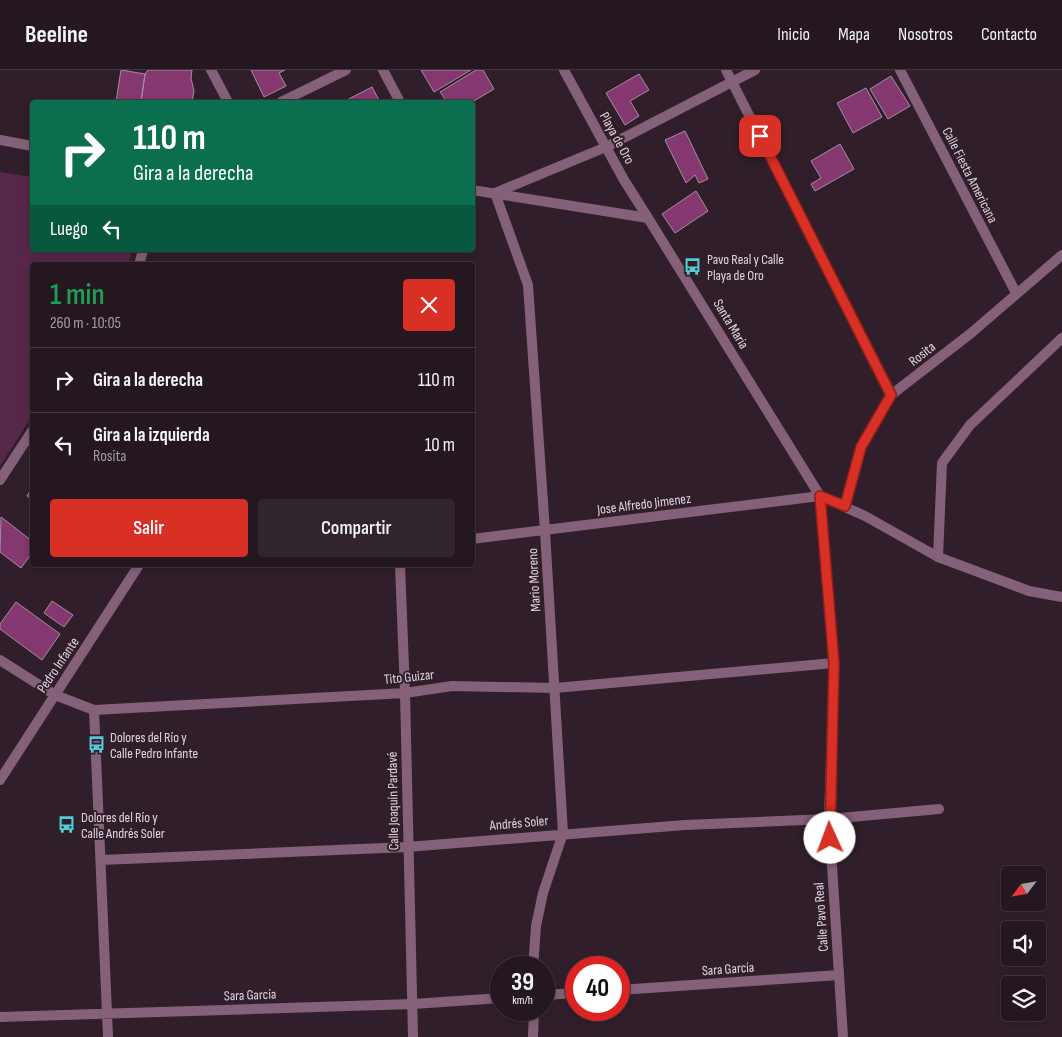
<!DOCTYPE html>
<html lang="es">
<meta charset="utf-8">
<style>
:root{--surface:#241720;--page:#30242d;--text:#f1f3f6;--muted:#a39fa5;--line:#41363e;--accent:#d93025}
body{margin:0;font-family:"Sofia Sans Condensed",sans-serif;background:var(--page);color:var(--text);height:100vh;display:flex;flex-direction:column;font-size:19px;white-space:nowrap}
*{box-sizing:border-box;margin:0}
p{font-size:16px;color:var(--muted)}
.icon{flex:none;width:28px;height:28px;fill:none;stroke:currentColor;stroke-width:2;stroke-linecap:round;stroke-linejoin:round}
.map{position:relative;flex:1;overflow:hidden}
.sheet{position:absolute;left:30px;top:192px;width:445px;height:305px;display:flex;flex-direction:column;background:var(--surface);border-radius:5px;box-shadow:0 2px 8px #0003,0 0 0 1px var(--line)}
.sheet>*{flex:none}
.guide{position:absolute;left:30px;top:30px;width:445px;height:152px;border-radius:5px;box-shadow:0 2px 8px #0003,0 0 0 1px var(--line);background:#0b6e4f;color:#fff;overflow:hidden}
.needle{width:32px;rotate:239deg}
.buttons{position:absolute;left:1001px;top:796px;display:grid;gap:10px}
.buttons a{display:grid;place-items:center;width:45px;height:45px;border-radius:5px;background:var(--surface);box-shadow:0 2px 8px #0003,0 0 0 1px var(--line);font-size:25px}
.speed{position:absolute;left:490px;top:886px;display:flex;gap:10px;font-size:25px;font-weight:700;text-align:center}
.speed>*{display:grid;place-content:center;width:65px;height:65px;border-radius:50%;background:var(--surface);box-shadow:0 2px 8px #0003,0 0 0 1px var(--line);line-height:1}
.speed small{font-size:12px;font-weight:400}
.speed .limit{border:8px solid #d22;background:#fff;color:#111}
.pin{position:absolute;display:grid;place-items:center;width:42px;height:42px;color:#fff;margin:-21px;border-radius:10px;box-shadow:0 2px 8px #0006}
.me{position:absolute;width:55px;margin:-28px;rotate:358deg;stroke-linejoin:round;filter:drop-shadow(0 0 4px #0008)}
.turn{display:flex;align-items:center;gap:18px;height:105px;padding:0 20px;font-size:22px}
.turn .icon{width:65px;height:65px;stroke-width:2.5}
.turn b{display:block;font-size:35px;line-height:42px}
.then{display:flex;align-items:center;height:48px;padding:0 20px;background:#0003;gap:10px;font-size:19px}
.round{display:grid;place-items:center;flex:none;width:52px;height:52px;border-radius:5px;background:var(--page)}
.summary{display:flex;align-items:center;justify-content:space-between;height:85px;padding:0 20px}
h1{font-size:30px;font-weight:600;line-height:38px;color:#1e9e55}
.primary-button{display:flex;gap:10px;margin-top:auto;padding:10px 20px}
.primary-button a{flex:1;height:58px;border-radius:5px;background:var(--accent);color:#fff;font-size:20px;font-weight:600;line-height:58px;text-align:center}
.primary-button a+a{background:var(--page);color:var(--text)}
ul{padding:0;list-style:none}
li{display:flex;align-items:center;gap:15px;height:65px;padding:0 20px;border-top:1px solid var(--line)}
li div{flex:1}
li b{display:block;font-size:19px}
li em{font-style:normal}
header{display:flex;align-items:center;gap:30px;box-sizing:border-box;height:70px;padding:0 25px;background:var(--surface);border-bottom:1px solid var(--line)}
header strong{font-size:24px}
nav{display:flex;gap:28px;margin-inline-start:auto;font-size:18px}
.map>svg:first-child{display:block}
.green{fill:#57274a}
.building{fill:#853770;stroke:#a58f9d}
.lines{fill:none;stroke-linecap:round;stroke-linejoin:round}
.minor{stroke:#856179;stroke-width:10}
.tertiary{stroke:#856179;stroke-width:10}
.route-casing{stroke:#8d1f18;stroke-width:12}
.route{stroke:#d93025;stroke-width:9}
.labels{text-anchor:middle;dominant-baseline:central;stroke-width:4;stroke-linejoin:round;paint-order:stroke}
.street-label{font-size:14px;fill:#e0d4db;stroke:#301f2b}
.poi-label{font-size:14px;fill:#e0d4db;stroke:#301f2b;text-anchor:start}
</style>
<header>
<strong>Beeline</strong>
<nav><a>Inicio</a><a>Mapa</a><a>Nosotros</a><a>Contacto</a></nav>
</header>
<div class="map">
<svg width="1062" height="967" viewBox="0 0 1062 967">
<rect width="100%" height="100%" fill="#301f2b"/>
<path class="green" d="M0 102 32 107V180H132L128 195H32V346L0 396Z"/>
<path class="building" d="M121 0 145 4 141 32H116Z
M148 0H192L191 8 194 21 192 32H141L145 4Z
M251 0H285L279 3 286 16 264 27Z
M421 0H471L434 22Z
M476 0H483L494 19 472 32H447L440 22Z
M639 4 649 20 630 31 639 46 625 55 606 23Z
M891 6 910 36 888 49 870 19Z
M372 17 380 32H343Z
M866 18 882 47 853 63 837 33Z
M685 61 708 109 699 113 695 105 686 113 665 70Z
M840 74 854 99 815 121 811 114 821 108 811 91Z
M696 121 708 141 675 163 662 144Z
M32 418V430L27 426Z
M1 447 32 471V483L21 498 0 482Z
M52 531 73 545 64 557 44 543Z
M16 532 60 564 42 590 0 559V554Z"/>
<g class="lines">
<path class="minor" d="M211 0 228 32
M383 0 400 32
M564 0 624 110 648 148
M726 0 891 325
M900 0 1016 223
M281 32 346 0
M139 195 143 180
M0 410 32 361
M845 435 861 377 891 325 970 264 1062 185
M472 469 820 426
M938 487 942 393 970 355 1062 268
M400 495 405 623 413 967
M0 590 55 625 94 640 405 623 452 616 555 618 834 593
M94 640 108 967
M0 710 139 495
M101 790 407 777 685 755 829 749 939 739
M533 898 536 856 543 823 563 763 545 461 528 215 495 123 606 77 755 0
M619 920 839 905
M544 925 576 923
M0 947 413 934 501 928
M533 967 534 940"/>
<path class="tertiary" d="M0 70 32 76
M472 120 648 148 820 426 834 593 829 749 843 967
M820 426 865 446 938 487 1029 521 1062 527"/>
</g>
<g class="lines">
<defs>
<path id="route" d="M760 66 891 325 861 377 845 436 820 426 834 593 830 768"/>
</defs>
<use href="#route" class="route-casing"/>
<use href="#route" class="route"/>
</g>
<defs>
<symbol id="bus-bare" viewBox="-9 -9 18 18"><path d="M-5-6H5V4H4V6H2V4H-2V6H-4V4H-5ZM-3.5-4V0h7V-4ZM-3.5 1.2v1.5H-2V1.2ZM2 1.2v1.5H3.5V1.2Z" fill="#52cbd9" stroke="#301f2b" stroke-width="2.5" paint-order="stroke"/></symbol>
</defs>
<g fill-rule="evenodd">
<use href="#bus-bare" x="680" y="184" width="25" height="25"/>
<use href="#bus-bare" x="84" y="662" width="25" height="25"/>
<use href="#bus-bare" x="54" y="742" width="25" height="25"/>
</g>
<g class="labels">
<g class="street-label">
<text transform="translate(617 68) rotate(61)">Playa de Oro</text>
<text transform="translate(970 105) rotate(63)">Calle Fiesta Americana</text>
<text transform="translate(731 254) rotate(59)">Santa Maria</text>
<text transform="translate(922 284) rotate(-38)">Rosita</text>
<text transform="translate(644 434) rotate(-7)">Jose Alfredo Jimenez</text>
<text transform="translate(534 510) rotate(-93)">Mario Moreno</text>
<text transform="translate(58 595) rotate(-56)">Pedro Infante</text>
<text transform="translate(409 607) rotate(-6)">Tito Guizar</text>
<text transform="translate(393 731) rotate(-91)">Calle Joaquín Pardavé</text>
<text transform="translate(519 753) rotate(-5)">Andrés Soler</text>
<text transform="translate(821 847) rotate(-94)">Calle Pavo Real</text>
<text transform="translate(728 899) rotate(-4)">Sara García</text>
<text transform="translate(250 925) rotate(-2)">Sara García</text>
</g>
<g class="poi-label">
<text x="707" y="189">Pavo Real y Calle<tspan x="707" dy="16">Playa de Oro</tspan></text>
<text x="110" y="667">Dolores del Río y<tspan x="110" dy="16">Calle Pedro Infante</tspan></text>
<text x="81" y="747">Dolores del Río y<tspan x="81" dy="16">Calle Andrés Soler</tspan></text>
</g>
</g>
</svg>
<div class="buttons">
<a><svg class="needle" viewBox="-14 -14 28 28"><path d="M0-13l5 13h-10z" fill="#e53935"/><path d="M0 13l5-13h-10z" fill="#a39fa5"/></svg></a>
<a><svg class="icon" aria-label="sound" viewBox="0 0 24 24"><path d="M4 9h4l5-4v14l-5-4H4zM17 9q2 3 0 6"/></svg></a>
<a><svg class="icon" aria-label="layers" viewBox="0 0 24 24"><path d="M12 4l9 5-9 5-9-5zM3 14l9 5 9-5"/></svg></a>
</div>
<div class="speed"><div>39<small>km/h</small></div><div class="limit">40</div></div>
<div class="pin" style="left:760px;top:66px;background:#d93025"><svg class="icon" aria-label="arrive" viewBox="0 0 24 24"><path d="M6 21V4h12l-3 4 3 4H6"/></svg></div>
<svg class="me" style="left:830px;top:768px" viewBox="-20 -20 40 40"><circle r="19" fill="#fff"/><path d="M0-13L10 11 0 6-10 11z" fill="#d93025"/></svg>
<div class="guide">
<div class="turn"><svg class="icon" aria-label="right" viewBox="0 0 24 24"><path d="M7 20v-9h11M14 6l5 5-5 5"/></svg><div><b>110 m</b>Gira a la derecha</div></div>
<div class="then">Luego<svg class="icon" aria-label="left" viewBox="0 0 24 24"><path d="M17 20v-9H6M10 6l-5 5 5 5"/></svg></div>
</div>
<section class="sheet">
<div class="summary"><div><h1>1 min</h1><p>260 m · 10:05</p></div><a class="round" style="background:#d93025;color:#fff"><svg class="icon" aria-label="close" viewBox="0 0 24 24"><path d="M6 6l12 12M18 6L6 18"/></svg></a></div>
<ul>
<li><svg class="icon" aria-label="right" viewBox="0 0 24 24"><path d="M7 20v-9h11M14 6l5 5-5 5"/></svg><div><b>Gira a la derecha</b></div><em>110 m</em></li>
<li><svg class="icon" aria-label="left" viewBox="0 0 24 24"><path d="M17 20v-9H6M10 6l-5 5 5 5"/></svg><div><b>Gira a la izquierda</b><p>Rosita</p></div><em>10 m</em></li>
</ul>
<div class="primary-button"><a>Salir</a><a>Compartir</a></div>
</section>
</div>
